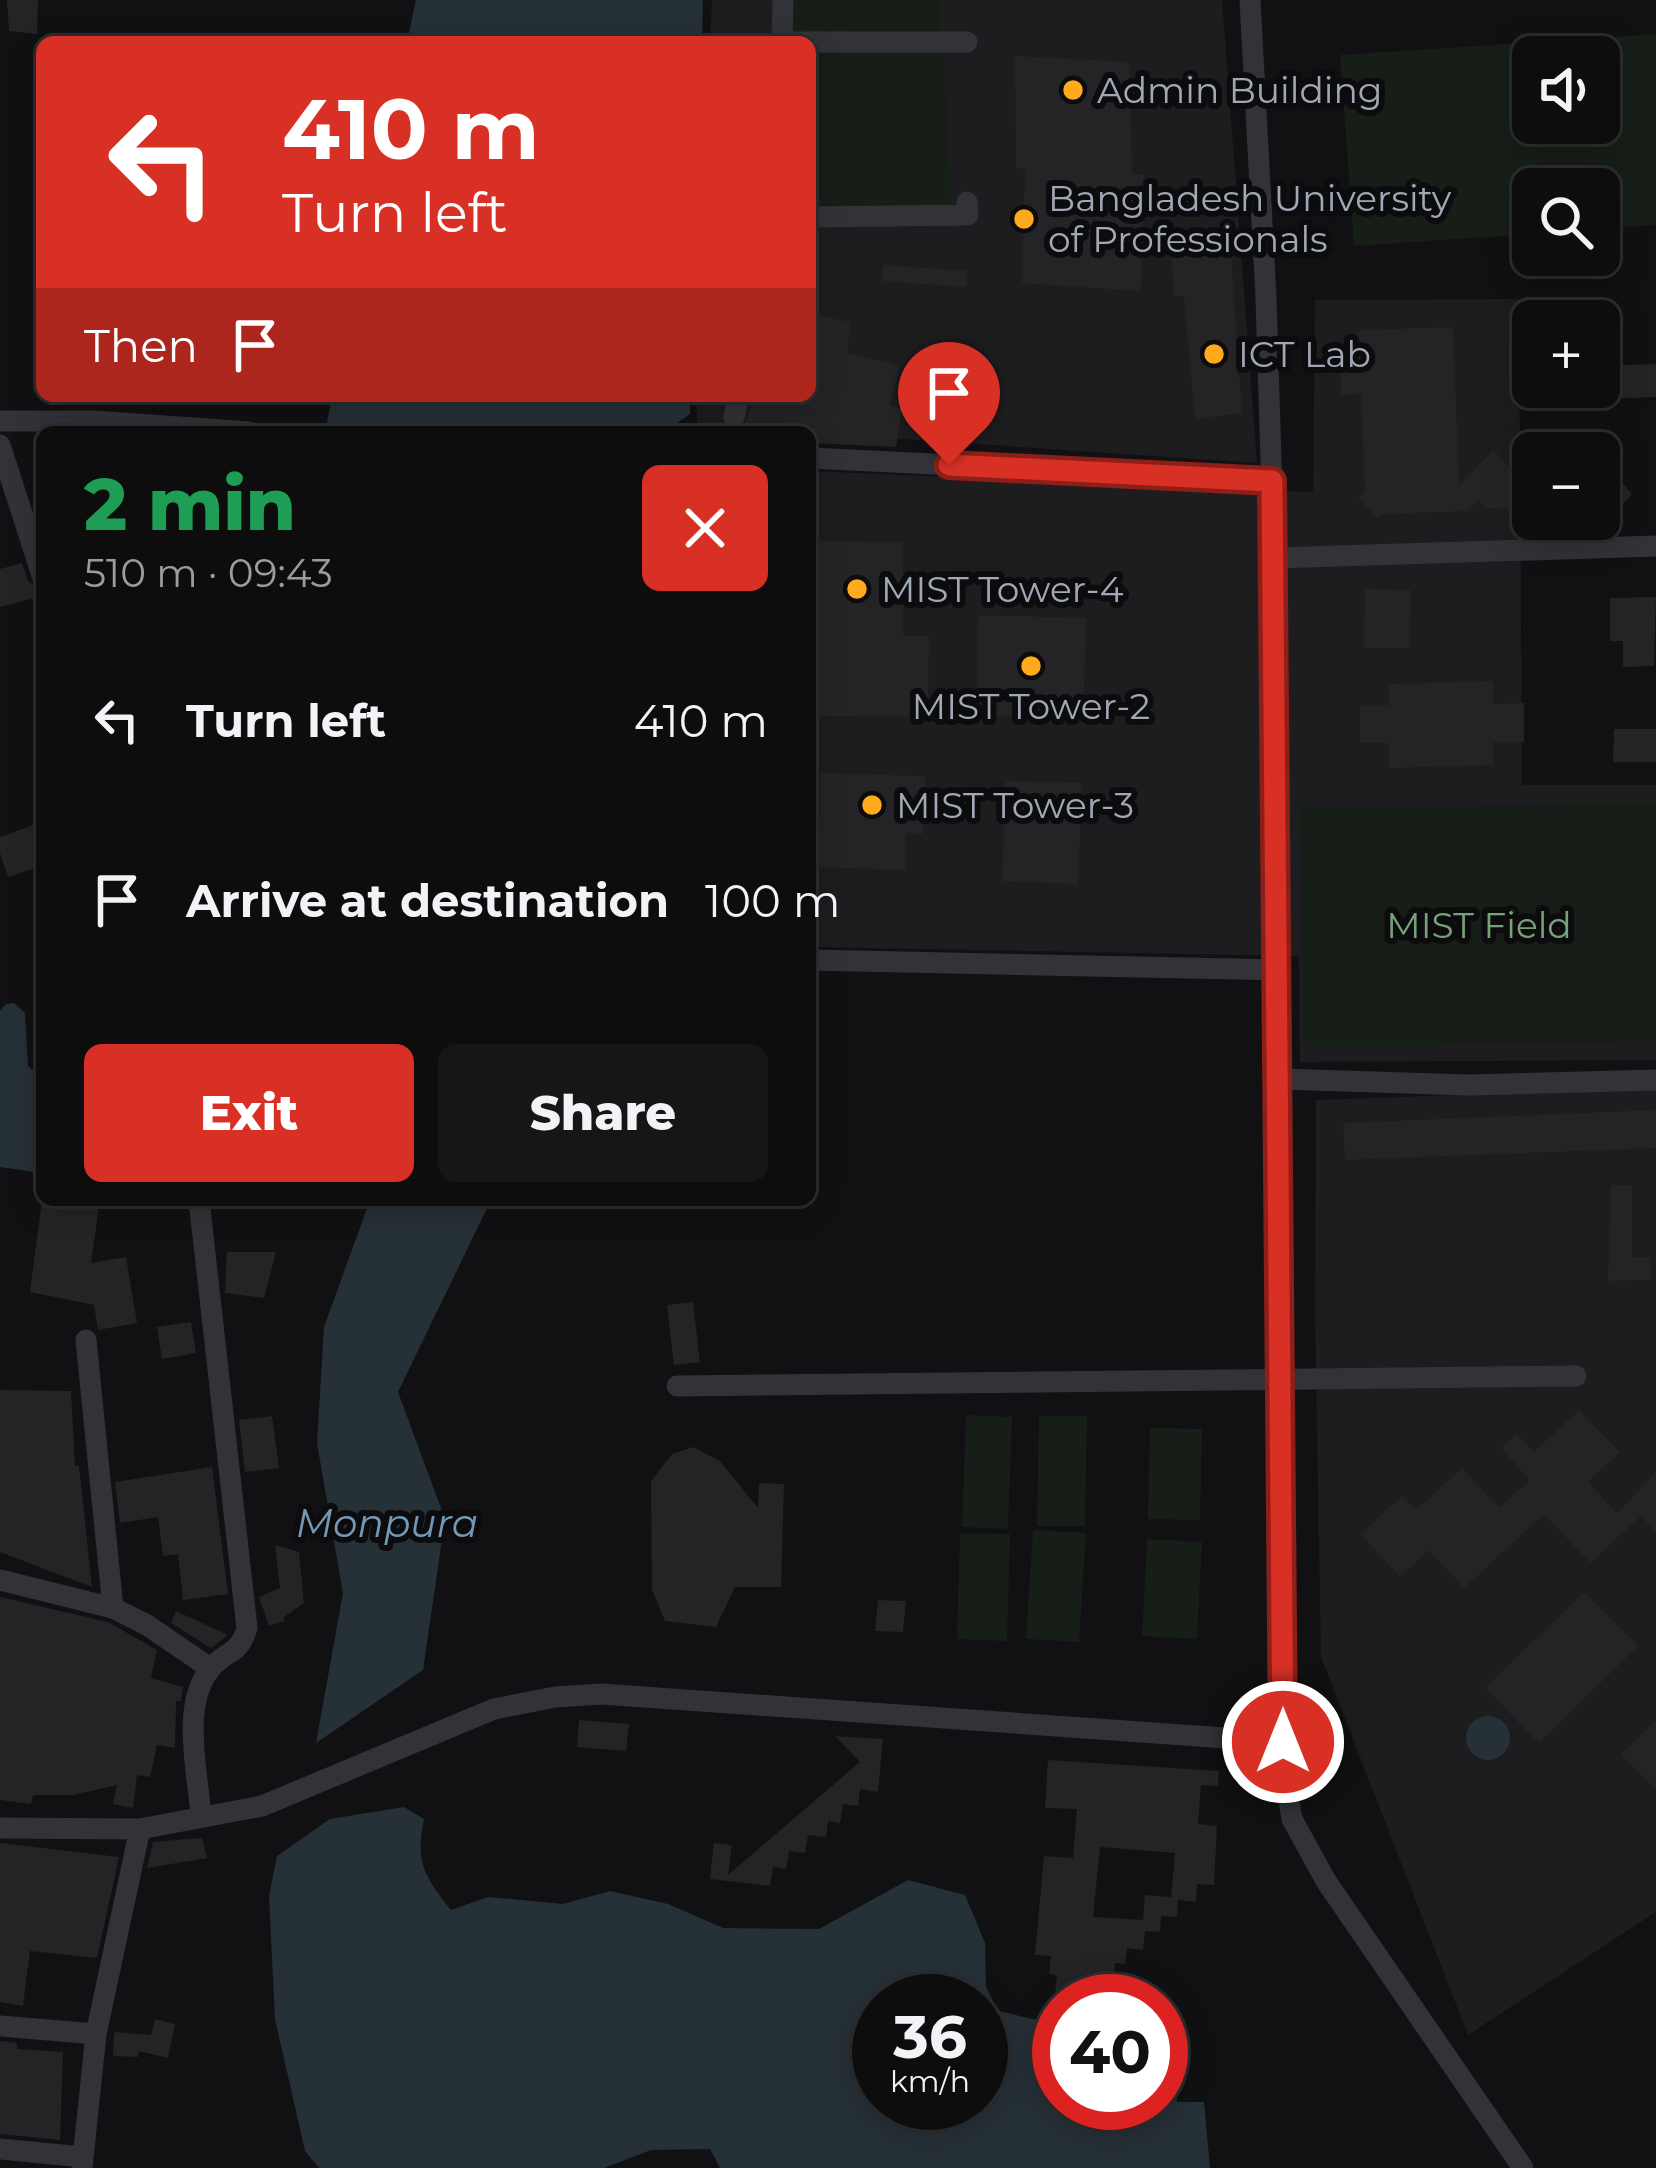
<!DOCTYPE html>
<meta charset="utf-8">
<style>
:root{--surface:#0d0d0e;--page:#161617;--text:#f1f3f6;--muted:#9a9c9e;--line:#2d2d2e;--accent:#d93025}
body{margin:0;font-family:Montserrat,sans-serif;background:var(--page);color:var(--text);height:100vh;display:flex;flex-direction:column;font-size:45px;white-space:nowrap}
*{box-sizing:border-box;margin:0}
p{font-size:39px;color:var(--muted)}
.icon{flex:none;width:66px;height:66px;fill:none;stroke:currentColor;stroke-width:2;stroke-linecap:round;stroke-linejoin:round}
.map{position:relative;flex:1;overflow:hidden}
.panel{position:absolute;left:36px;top:426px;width:780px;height:780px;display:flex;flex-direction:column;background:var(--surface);border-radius:18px;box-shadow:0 6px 30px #0003,0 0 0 3px var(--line)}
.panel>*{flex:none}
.guide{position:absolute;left:36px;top:36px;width:780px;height:366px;border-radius:18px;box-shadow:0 6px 30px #0003,0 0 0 3px var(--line);background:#d93025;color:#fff;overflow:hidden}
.buttons{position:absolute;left:1512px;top:36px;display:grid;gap:24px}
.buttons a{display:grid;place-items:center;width:108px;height:108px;border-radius:18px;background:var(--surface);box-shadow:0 6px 30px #0003,0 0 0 3px var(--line);font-size:60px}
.speed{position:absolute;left:852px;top:1974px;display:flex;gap:24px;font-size:60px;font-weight:700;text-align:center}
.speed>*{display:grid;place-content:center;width:156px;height:156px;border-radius:50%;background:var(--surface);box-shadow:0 6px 30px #0003,0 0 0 3px var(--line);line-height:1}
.speed small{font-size:30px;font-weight:400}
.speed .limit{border:18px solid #d22;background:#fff;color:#111}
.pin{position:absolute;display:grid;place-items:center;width:102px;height:102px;color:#fff;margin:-123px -51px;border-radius:50% 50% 50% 0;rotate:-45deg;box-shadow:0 0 12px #0007}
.pin .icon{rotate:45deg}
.me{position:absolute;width:132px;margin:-66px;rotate:0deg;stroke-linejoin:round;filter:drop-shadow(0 0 9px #0008)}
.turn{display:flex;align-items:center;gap:42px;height:252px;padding:0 48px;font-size:54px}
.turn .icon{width:156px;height:156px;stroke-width:2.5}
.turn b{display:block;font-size:84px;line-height:102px}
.then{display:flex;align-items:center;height:114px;padding:0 48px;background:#0003;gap:24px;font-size:45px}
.round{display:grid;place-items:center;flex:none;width:126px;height:126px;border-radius:18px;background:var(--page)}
.summary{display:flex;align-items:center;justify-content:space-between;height:204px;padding:0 48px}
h1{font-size:72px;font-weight:800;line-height:90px;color:#1e9e55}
.primary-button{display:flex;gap:24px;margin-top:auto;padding:24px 48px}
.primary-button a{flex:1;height:138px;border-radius:18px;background:var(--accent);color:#fff;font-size:48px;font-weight:800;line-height:138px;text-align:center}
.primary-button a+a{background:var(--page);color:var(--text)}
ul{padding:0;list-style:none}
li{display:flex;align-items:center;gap:36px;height:180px;padding:0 48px}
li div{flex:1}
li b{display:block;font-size:45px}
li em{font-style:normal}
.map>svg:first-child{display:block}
.built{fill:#1d1d20}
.green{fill:#171e18;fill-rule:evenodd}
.water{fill:#263037;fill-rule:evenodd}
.building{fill:#242427;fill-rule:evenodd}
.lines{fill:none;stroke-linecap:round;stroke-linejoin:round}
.minor{stroke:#323338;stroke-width:21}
.route-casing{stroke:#8d1f18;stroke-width:30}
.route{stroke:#d93025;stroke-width:21}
.poi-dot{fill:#ffaa1c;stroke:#0c0c0e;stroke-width:4.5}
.labels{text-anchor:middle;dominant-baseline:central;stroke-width:12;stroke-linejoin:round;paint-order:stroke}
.poi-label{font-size:36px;fill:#a1a8b5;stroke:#0c0c0e;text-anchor:start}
.park-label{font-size:36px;fill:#76a277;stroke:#0c0c0e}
.water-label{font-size:39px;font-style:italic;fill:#7498b4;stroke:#0c0c0e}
</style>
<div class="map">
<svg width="1656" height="2168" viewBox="0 0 1656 2168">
<rect width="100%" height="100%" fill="#111113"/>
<path class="built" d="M712 0H1222L1257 463 697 425V396H810V42H710Z
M1519 299 1522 785H1656V1060L1300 1062 1299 956 810 947V471L1313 492 1315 300Z
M1656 1088V1912L1468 2035 1321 1657 1315 1314 1316 1100Z"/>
<path class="green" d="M791 0H941L939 32 790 29Z
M1656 34V225L1599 229V189H1533V234L1354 246 1340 55ZM1599 57V123H1533V57Z
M810 47H944L951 209 810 210Z
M1656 803V1042L1303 1047 1300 808Z
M966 1415 1012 1417 1008 1529 962 1527Z
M1039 1416H1087L1085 1526H1037Z
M1150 1428 1202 1429 1200 1520 1148 1519Z
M1033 1530 1086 1533 1079 1642 1026 1639Z
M960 1533 1010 1534 1007 1641 957 1639Z
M1147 1539 1202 1542 1197 1639 1142 1636Z"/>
<path class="water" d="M416 0H703L702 42H407Z
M332 396H690V414L664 432H325Z
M14 1003 25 1013 28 1066 42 1078V1173L0 1167V1011L6 1004Z
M370 1200H491L398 1392 445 1519 423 1670 316 1743 343 1593 317 1443 324 1327Z
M1466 1738a22 22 0 1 1 44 0a22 22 0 1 1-44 0Z
M404 1807 424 1819C415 1862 424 1876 451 1910L488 1897 563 1904 610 1891 668 1904 723 1928 819 1929 908 1880 965 1895 985 1943 986 1987 998 2011 1059 2025V2103H1161L1164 2032 1165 2089H1177V2102H1204L1210 2168H720L710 2149 651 2150 604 2168H319L305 2151 275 2019 269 1896 277 1856 330 1819ZM879 2001H981V2103H879Z"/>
<path class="building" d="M7 0H38L37 34 9 31Z
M1015 56 1129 62 1132 174 1144 175 1141 291 1022 283 1025 169 1016 168Z
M1230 241 1242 413 1195 419 1184 295 1174 297 1171 247Z
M883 265 967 271 966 287 882 281Z
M816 315 851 322 847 353 900 366 890 406 902 408 896 447 811 443 810 432 744 428 754 396H810V336Z
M1453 327 1459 486 1493 450 1519 478H1533V511L1486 508 1479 500 1467 511 1383 514 1378 519 1358 498 1365 490 1361 394 1341 395 1340 352 1360 351 1359 330Z
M1656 364V397L1599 399V366Z
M1616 475 1632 494 1613 515 1607 509H1599V476Z
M810 541 903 542V636H929L928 717 810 716Z
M22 563 28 581 42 590V596L0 607V569Z
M1365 589 1411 590 1409 648H1364Z
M1656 597 1654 666 1623 667V641H1610V598Z
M978 615 1086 618 1083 718 976 715Z
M1493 681V704L1524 703V742H1493V765L1389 768V743H1360V706L1389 705V684Z
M1614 729H1656V762H1613Z
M821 773 925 776 923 834 906 833 905 870 818 867Z
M1006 781 1082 783 1078 884 1002 881Z
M42 822V866L8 877 0 853V837Z
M1656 1110V1148L1345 1160 1343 1123Z
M1611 1185H1632V1257H1650V1280L1608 1281Z
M42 1200 99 1206 91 1263 126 1257 137 1323 98 1330 94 1305 30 1292Z
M227 1252H276L264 1298 225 1293Z
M693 1302 700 1362 674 1365 667 1305Z
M191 1322 196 1353 162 1359 157 1327Z
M0 1390 71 1391 75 1466H79L92 1587 0 1552Z
M1579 1410 1620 1452 1588 1482 1617 1513 1656 1472V1533L1641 1516 1590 1563 1544 1514 1464 1588 1429 1550 1400 1577 1360 1534 1402 1496 1416 1510 1462 1468 1499 1508 1530 1480 1501 1448 1517 1434 1534 1452Z
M272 1416 279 1468 245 1472 239 1420Z
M693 1447 720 1461 758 1508 759 1483 784 1484 781 1587H735L716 1627 665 1621 652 1590 651 1481 672 1454Z
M212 1467 228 1594 183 1600 178 1554 163 1556 158 1517 120 1523 115 1482Z
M275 1545 299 1552 304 1603 284 1617 285 1621 269 1626 259 1597 280 1588Z
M1584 1592 1638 1646 1539 1743 1485 1688Z
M0 1597 108 1622 157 1650 151 1678 183 1687 181 1701H176L175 1748 157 1745 150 1777 137 1775 133 1808 113 1804 117 1785 74 1795H33L31 1804 0 1800Z
M878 1600 906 1601 903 1632 875 1631Z
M176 1611 228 1635 211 1648 171 1623Z
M579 1720 629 1724 626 1751 577 1747Z
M1656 1720V1789L1621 1754Z
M835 1736 883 1739 878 1792 860 1789 858 1806 843 1804 840 1823 828 1821 826 1837 808 1835 805 1853 789 1851 786 1869 773 1867 770 1886 710 1879 714 1843 732 1845 728 1875 860 1762Z
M1048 1760 1219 1771 1218 1786 1201 1785 1198 1824 1217 1826 1214 1885 1197 1884 1196 1902 1178 1900 1177 1917 1161 1916 1160 1932 1145 1931 1143 1950 1127 1948 1125 1964 1115 1963 1114 1980 1076 1978 1074 1997 1055 1995 1057 1975 1049 1974 1051 1956 1035 1955 1044 1856 1073 1858 1077 1809 1045 1808ZM1100 1847 1175 1853 1171 1897 1145 1895 1143 1920 1093 1917Z
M202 1838 207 1858 147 1868 153 1842Z
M0 1843 119 1857 97 1958 30 1951 23 2006 0 2002Z
M155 2019 175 2024 168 2058 139 2051 138 2057 113 2056 114 2032 151 2035Z
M0 2041 17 2043V2049L63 2052 60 2140 0 2134Z"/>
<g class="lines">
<path class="minor" d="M1250 0 1266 297 1274 558 1285 1778 1292 1819 1326 1881 1523 2168
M782 41 783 0
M782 42H967
M810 217 968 215 967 202
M734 417 739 396
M0 421H94L248 432
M0 445 42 575
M810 458 1272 481
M1274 558 1656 546
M810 960 1278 970
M1280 1079 1469 1085 1656 1080
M199 1200 247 1628C238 1657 227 1649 211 1668 180 1704 198 1773 201 1816
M86 1340 113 1608
M677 1386 1576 1376
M0 1580 113 1608 147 1625 210 1668
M0 1828 140 1829 262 1806 494 1709 555 1697 601 1694 1283 1742
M0 2026 96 2034
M0 2149 83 2157
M82 2168 96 2034 140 1829"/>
</g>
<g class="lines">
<defs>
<path id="route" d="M949 465 1272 481 1283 1742"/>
</defs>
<use href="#route" class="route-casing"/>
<use href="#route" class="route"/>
</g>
<g class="poi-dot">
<circle cx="1073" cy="90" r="12"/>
<circle cx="1024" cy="219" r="12"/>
<circle cx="1214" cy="354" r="12"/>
<circle cx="857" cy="589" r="12"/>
<circle cx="1031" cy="666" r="12"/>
<circle cx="872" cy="805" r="12"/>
</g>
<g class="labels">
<g class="poi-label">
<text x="1097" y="90">Admin Building</text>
<text x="1048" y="198">Bangladesh University<tspan x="1048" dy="41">of Professionals</tspan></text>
<text x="1238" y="354">ICT Lab</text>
<text x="881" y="589">MIST Tower-4</text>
<text x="1031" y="706" text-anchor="middle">MIST Tower-2</text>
<text x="896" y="805">MIST Tower-3</text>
</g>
<g class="park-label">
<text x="1479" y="925">MIST Field</text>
</g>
<g class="water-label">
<text x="387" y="1523">Monpura</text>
</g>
</g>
</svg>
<div class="buttons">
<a><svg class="icon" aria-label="sound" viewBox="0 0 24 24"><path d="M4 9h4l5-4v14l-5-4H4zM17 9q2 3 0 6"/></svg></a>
<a><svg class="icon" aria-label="search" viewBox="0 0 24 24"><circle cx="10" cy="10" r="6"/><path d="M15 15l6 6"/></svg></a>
<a>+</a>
<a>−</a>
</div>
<div class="speed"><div>36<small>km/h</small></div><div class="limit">40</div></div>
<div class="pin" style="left:949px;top:465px;background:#d93025"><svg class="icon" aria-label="arrive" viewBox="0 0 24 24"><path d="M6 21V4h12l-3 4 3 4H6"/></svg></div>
<svg class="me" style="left:1283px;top:1742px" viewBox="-20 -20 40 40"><circle r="17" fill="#d93025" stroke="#fff" stroke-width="3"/><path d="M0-11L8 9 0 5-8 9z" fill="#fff"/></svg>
<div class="guide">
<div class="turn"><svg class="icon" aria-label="left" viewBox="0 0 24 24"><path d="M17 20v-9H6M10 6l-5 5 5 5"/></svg><div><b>410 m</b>Turn left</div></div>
<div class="then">Then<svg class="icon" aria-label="arrive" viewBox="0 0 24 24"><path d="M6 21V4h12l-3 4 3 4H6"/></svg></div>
</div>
<section class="panel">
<div class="summary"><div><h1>2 min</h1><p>510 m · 09:43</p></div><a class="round" style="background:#d93025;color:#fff"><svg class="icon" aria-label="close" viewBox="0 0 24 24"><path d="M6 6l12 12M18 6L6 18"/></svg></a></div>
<ul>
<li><svg class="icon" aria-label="left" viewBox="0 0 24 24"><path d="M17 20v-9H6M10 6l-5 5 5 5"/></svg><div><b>Turn left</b></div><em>410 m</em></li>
<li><svg class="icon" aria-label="arrive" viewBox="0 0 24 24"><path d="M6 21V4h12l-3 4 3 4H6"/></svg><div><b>Arrive at destination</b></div><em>100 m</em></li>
</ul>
<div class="primary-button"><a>Exit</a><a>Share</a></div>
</section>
</div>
